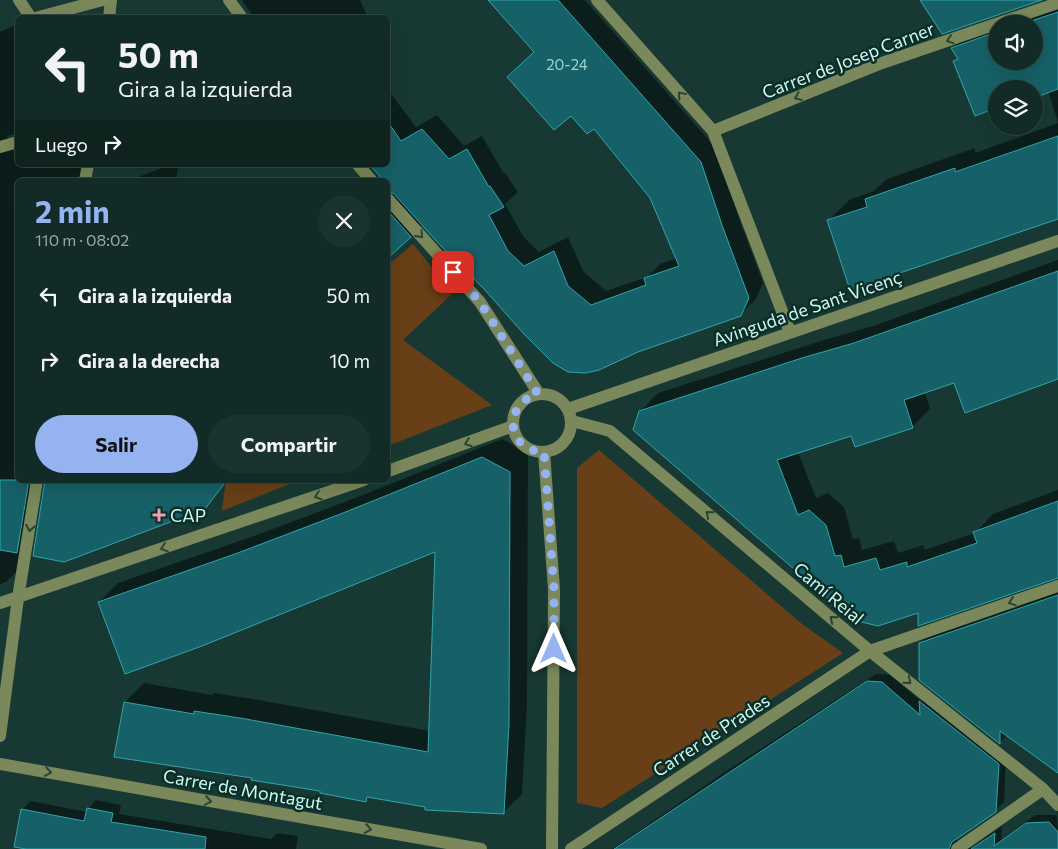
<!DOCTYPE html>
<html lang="es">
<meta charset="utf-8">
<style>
:root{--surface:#122b26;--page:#1b332e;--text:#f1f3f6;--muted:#9ca7a7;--line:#314743;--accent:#95b2f1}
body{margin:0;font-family:Commissioner,sans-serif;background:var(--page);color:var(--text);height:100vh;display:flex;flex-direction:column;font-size:19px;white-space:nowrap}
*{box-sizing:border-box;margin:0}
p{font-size:16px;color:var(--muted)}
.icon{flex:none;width:28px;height:28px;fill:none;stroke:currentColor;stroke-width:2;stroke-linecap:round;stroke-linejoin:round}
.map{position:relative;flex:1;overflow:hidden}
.side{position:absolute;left:15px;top:178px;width:375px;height:305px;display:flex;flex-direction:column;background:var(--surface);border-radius:8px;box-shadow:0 5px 20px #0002,0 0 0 1px var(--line)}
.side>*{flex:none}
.guide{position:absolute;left:15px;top:15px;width:375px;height:152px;border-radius:8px;box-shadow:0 5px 20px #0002,0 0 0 1px var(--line);background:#122b26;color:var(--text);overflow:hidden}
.fabs{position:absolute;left:988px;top:15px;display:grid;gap:10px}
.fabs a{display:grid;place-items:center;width:55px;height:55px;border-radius:50%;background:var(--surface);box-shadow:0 5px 20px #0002,0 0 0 1px var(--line);font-size:25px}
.pin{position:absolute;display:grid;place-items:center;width:42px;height:42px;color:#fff;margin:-21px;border-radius:10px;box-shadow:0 2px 8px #0006}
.me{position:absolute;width:55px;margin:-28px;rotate:0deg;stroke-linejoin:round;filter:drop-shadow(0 0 4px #0008)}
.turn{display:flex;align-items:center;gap:18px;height:105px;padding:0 20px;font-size:22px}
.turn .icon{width:65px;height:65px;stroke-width:2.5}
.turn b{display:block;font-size:35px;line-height:42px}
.then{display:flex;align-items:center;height:48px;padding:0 20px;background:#0003;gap:10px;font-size:19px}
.round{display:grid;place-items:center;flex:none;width:52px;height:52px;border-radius:26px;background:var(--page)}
.summary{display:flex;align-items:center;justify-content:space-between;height:85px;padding:0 20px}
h1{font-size:30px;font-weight:700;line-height:38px;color:var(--accent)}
.button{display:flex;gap:10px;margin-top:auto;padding:10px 20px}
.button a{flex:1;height:58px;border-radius:30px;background:var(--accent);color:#111;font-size:20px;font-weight:700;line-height:58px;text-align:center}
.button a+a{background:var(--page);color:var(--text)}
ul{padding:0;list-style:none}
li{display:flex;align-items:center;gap:15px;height:65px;padding:0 20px}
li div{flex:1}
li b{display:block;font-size:19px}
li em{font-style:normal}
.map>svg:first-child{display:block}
.green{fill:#683f16}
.shadow{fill:#0007;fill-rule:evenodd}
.building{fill:#166167;stroke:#30a5ad}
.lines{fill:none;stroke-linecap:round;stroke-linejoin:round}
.minor{stroke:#7a885b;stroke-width:12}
.oneway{stroke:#284436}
.route{stroke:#95b2f1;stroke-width:9;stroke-dasharray:0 16.2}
.poi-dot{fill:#f19ab2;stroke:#0c2e29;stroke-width:2}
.labels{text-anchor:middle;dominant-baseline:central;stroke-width:5;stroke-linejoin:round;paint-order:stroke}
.number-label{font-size:15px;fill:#9cd3cd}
.street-label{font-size:18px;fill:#c9f9ef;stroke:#0c2e29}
.poi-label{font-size:18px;fill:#c9f9ef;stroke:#0c2e29;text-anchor:start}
</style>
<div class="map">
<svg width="1058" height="849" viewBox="0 0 1058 849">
<rect width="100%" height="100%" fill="#183933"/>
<path class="green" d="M413 244 453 293 403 340 492 405 388 446V265Z
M599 450 802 624 843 653 602 808 577 803V468Z
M226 480H300L222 511Z"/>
<path class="shadow" d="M242 0H360L368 18H254Z
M490 0H585L715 147 736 210 763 283 756 299 741 314 525 333 423 224 388 256V190L389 189 388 180H383L372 165H388V90L416 127 437 115 464 146 482 136 504 174 505 173 518 192 505 204 523 236 539 252 568 237 583 271 606 291 647 277 660 264 677 258 651 197 594 127 508 77 535 51Z
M1058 0V122L1048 91 1034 97V89H996V107L975 115 955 61 959 58 953 48 973 28ZM996 24H1034V61H996Z
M18 24V133L7 136 8 139 18 141V165H88L87 180H18V480H40L20 568 6 582 0 584V32Z
M1058 123V217L828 221 849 200 874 191 887 179 975 148V153Z
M170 165H178L176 180H130Z
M1058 260V379L955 381 925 392 930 409 912 427 852 434 798 452 816 498 828 493 844 507 853 539 859 538 862 550 894 541 898 553 924 545V550L975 533 993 514 1058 490V578L920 612 878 625 640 412 658 393 821 341 873 326Z
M502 439 528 453 527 705 522 794 503 813 426 806 370 797 366 800 322 790 253 777 115 756 125 702 144 683 212 695 214 693 259 700 430 731 437 550 99 602 118 583 254 536 363 495Z
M46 480H228L204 508Z
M1058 584V772L1007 735 1000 742 920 643 938 625Z
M876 674 890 675 921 701 929 694 1006 755 1004 802 995 811 958 837 957 840 961 848H971L1002 826 1001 840 1035 815H1057L1058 849H612L728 770Z
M96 800 121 805 119 814 271 839 277 833 298 836 296 849H33L22 810 30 801 87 812 88 809Z"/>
<path class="building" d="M488 0H558L701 162 722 225 749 298 741 316 638 352 599 370 586 373 568 372 553 363 524 334 484 289 439 244 394 194 388 191V180H383L370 165H388V122L401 141 422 129 449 159 467 149 489 187 490 186 504 207 489 215 508 251 524 266 554 251 568 286 591 305 646 285 644 278 679 266 650 198 594 129 587 134 571 116 554 130 507 77 534 52Z
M920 0H1042L942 34Z
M1058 12V89L1034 98V89H996V108L975 116 953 61 958 59 951 48 996 32V61H1034V24H1022Z
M1058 136V219L850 290 827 220 867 207 865 199 955 168V172Z
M388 211 411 237 388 258Z
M1058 271V379L965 413 954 383 904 400 913 428 855 447 851 436 777 460 798 515 809 510 826 525 835 556 841 555 844 567 876 558 880 570 907 562V567L977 543 973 532 1058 501V578L918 626V613L878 626 853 620 633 430 639 411 802 358 854 343Z
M482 457 510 472 509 724 504 814 425 810V807L367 797 366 802 320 793V791L251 780 252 778 114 757 124 702 194 714V711L240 718 428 752 435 552 202 646 125 674 98 602 235 554 343 513Z
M0 480H29L17 553 0 550Z
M45 480H227L205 509 64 562 33 556Z
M1058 595V773L1000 731V744L919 680V643Z
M867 681 882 682 920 715 919 701 999 764 996 812 952 842 949 849H614Z
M87 808 113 813 111 822 206 837 205 849H26L14 847 21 809 84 821Z
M1049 822 1058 832V849H971L995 833 994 846 1026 823Z"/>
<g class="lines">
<path class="minor" d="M19 0 31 18
M229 0 242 18
M597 0 713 131 790 332
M35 18 103 0
M109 18 111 0
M996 24 1058 3
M713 131 882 63 996 24
M0 147 18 142
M358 165 371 180
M85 180 88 165
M388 199 480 302 539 394
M513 423a29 29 0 1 1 58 0a29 29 0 1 1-58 0Z
M568 409 1058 241
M572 421 610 431 870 651 1043 789 1058 805
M544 452 554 589 552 849
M388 471 513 426
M0 603 364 480
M0 736 18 598 37 480
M0 764 481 849
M571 849 870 651 1058 586
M957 849 1043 789"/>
</g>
<defs><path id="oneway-chevron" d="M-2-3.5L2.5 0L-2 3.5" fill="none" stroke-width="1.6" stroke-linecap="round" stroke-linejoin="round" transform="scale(1.25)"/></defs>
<g class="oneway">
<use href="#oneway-chevron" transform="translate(950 40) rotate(161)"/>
<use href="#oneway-chevron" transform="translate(681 95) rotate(-131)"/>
<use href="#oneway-chevron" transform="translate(798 97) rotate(158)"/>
<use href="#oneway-chevron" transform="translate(420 235) rotate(48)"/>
<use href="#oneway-chevron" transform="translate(468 443) rotate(160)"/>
<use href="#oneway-chevron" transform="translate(318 496) rotate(161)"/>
<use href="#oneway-chevron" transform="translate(709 514) rotate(-140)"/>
<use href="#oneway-chevron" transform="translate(30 528) rotate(99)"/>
<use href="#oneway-chevron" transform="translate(164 548) rotate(161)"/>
<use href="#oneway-chevron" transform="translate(1012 602) rotate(161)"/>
<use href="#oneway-chevron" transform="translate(833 619) rotate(-140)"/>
<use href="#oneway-chevron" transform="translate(908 681) rotate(39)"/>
<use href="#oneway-chevron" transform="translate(48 772) rotate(10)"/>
<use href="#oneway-chevron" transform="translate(208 801) rotate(10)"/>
<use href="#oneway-chevron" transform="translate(368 829) rotate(10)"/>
</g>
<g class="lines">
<path class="route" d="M453 272 480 302 538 394C502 404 506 451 544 452L554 589V649"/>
</g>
<path class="poi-dot" d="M156.5 507.5h5v5h5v5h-5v5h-5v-5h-5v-5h5z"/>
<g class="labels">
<g class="number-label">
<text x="567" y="64">20-24</text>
</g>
<g class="street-label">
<text transform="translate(848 60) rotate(-21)">Carrer de Josep Carner</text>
<text transform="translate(807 308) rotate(-19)">Avinguda de Sant Vicenç</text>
<text transform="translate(829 593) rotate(40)">Camí Reial</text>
<text transform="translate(711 735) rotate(-33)">Carrer de Prades</text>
<text transform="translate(243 789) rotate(10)">Carrer de Montagut</text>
</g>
<g class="poi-label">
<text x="170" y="515">CAP</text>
</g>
</g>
</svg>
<div class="fabs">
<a><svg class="icon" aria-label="sound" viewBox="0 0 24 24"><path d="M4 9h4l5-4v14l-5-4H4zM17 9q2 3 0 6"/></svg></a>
<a><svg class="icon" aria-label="layers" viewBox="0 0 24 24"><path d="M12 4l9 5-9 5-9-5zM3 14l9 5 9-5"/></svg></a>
</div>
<div class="pin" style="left:453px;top:272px;background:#d93025"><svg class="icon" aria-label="arrive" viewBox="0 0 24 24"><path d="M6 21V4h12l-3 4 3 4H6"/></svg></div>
<svg class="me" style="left:554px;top:649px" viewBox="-20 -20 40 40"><path d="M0-17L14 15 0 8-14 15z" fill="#95b2f1" stroke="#fff" stroke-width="4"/></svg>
<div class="guide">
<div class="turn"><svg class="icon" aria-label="left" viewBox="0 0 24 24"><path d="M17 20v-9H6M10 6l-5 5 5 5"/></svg><div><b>50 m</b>Gira a la izquierda</div></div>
<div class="then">Luego<svg class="icon" aria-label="right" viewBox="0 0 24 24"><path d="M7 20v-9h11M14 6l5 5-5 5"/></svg></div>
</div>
<section class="side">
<div class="summary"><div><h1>2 min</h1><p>110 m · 08:02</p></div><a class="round"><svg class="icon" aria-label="close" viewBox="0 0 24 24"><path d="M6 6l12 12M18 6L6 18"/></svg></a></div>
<ul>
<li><svg class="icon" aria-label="left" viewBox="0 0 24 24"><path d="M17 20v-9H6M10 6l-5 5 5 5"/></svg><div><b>Gira a la izquierda</b></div><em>50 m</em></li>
<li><svg class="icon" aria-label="right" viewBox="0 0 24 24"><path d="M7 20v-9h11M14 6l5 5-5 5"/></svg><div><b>Gira a la derecha</b></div><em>10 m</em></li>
</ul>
<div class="button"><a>Salir</a><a>Compartir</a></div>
</section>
</div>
